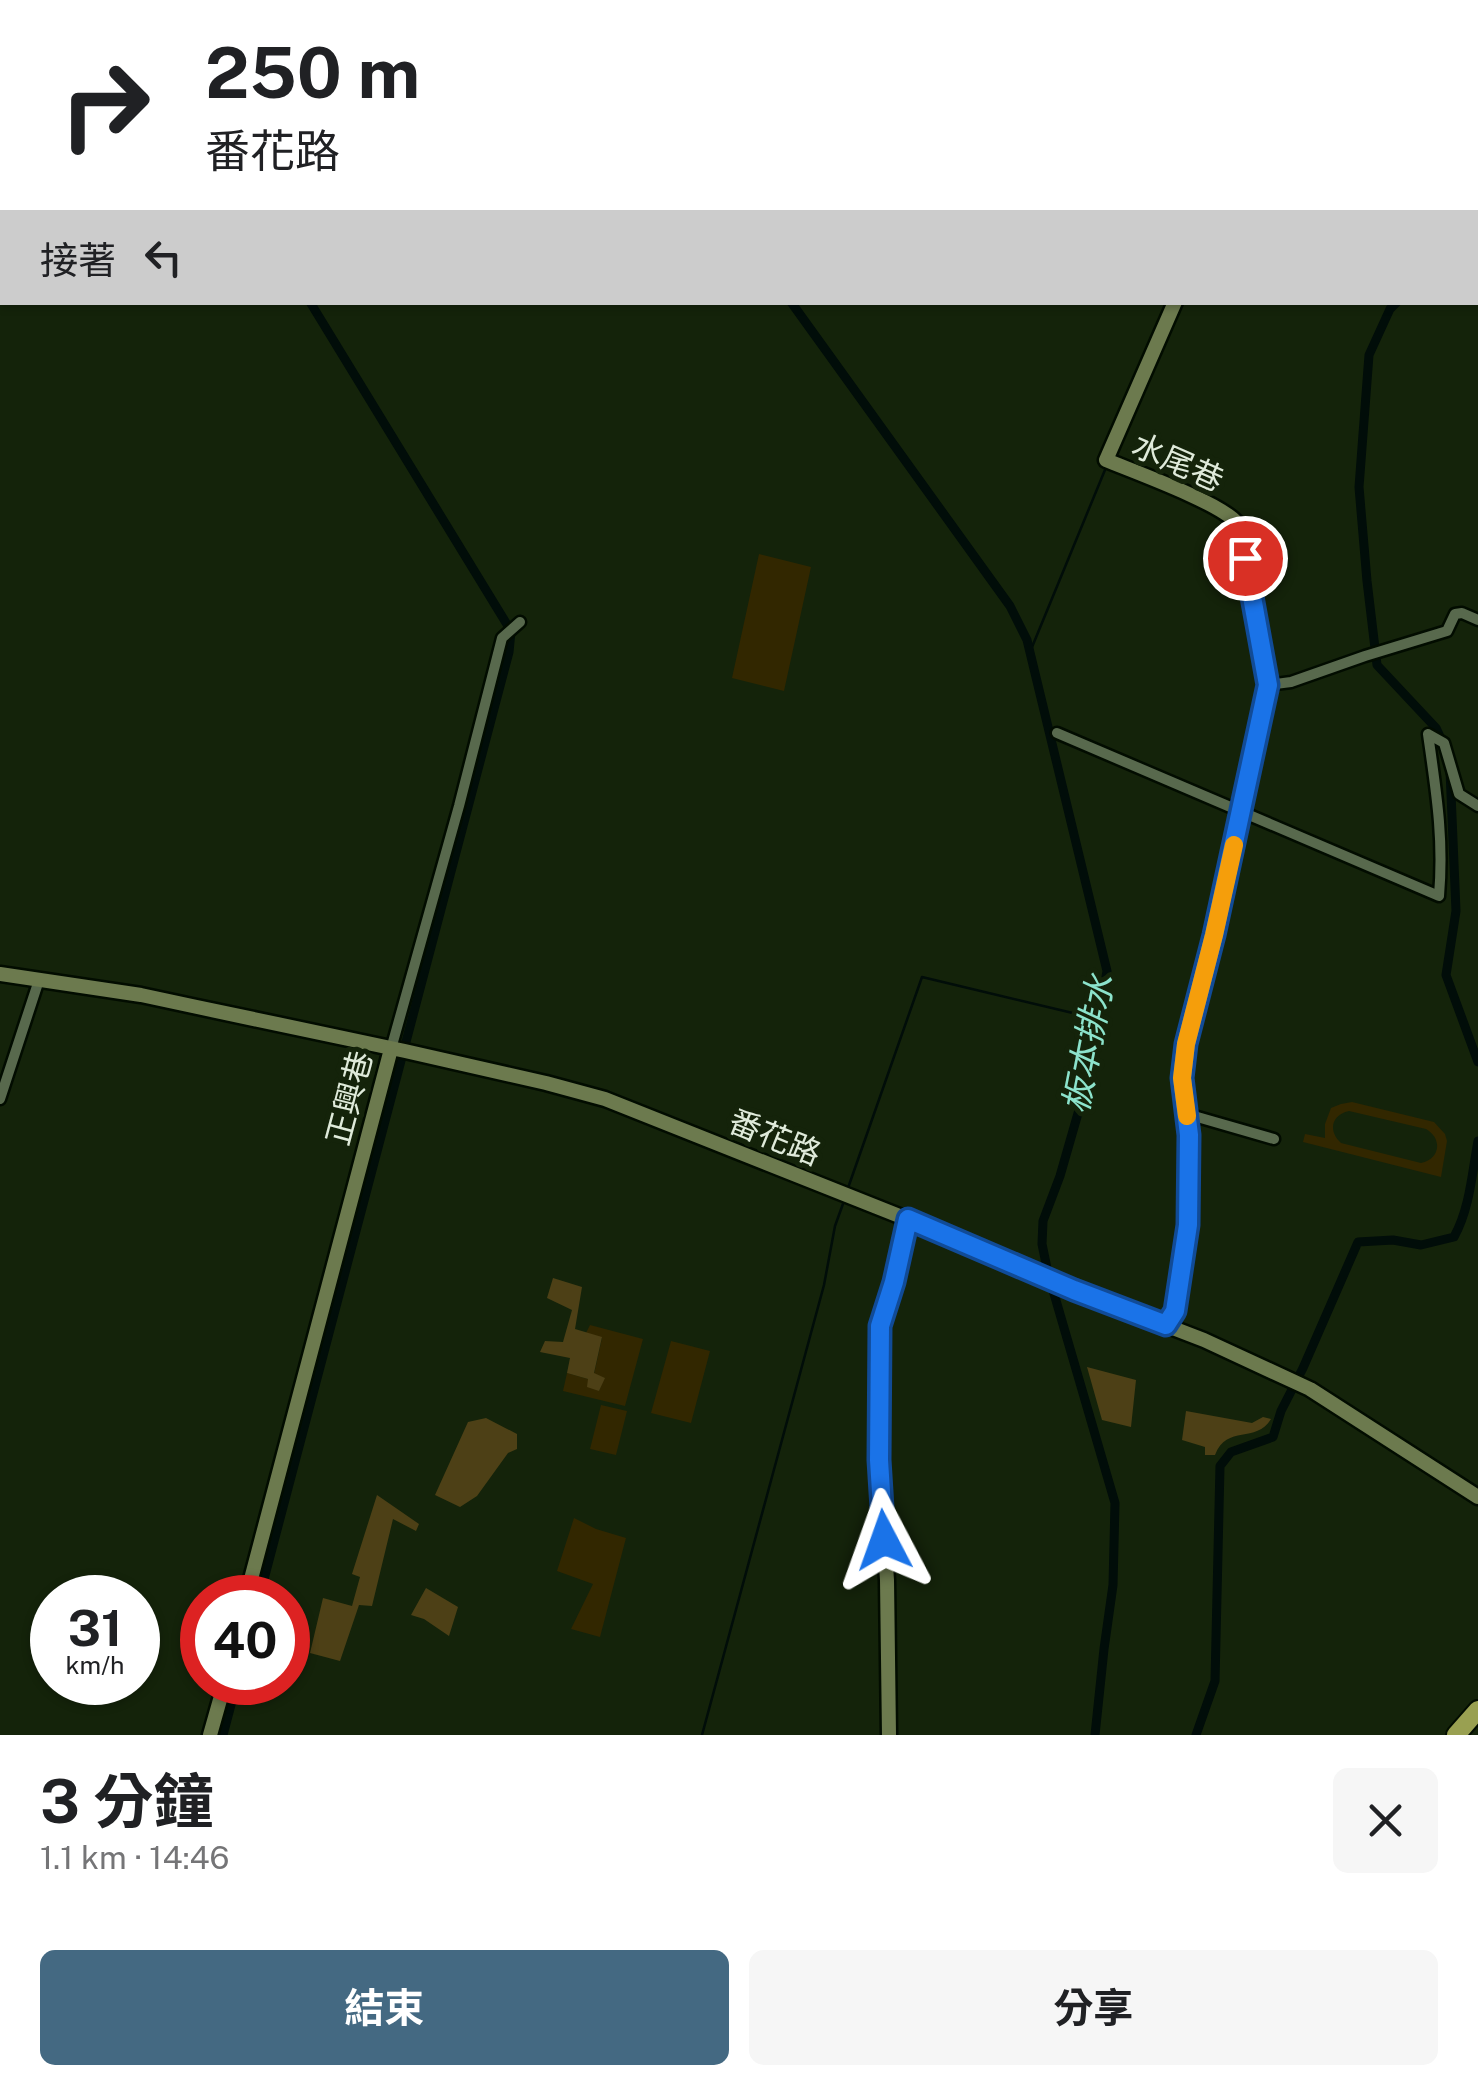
<!DOCTYPE html>
<html lang="zh-TW">
<meta charset="utf-8">
<style>
:root{--surface:#fff;--page:#f6f6f6;--text:#202124;--muted:#757577;--accent:#446982}
body{margin:0;font-family:"Public Sans","Noto Sans TC",sans-serif;background:var(--page);color:var(--text);height:100vh;display:flex;flex-direction:column;font-size:38px;white-space:nowrap}
*{box-sizing:border-box;margin:0}
p{font-size:32px;color:var(--muted)}
.icon{flex:none;width:55px;height:55px;fill:none;stroke:currentColor;stroke-width:2;stroke-linecap:round;stroke-linejoin:round}
.map{position:relative;height:1735px;overflow:hidden}
.panel{display:flex;flex-direction:column;background:var(--surface);flex:1}
.panel>*{flex:none}
.guide{position:absolute;left:0px;top:0px;width:1480px;height:305px;box-shadow:0 2px 8px #0004;background:#fff;color:var(--text);overflow:hidden}
.speed{position:absolute;left:30px;top:1575px;display:flex;gap:20px;font-size:50px;font-weight:700;text-align:center}
.speed>*{display:grid;place-content:center;width:130px;height:130px;border-radius:50%;background:var(--surface);box-shadow:0 2px 8px #0004;line-height:1}
.speed small{font-size:25px;font-weight:400}
.speed .limit{border:15px solid #d22;background:#fff;color:#111}
.pin{position:absolute;display:grid;place-items:center;width:85px;height:85px;color:#fff;margin:-42px;border:5px solid #fff;border-radius:50%;box-shadow:0 2px 10px #0007}
.me{position:absolute;width:110px;margin:-55px;rotate:356deg;stroke-linejoin:round;filter:drop-shadow(0 0 8px #0008)}
.turn{display:flex;align-items:center;gap:35px;height:210px;padding:0 40px;font-size:45px}
.turn .icon{width:130px;height:130px;stroke-width:2.5}
.turn b{display:block;font-size:70px;line-height:85px}
.then{display:flex;align-items:center;height:95px;padding:0 40px;background:#0003;gap:20px;font-size:38px}
.round{display:grid;place-items:center;flex:none;width:105px;height:105px;border-radius:15px;background:var(--page)}
.headline{display:flex;align-items:center;justify-content:space-between;height:170px;padding:0 40px}
h1{font-size:60px;font-weight:700;line-height:75px}
.button{display:flex;gap:20px;margin-top:auto;padding:20px 40px}
.button a{flex:1;height:115px;border-radius:15px;background:var(--accent);color:#fff;font-size:40px;font-weight:700;line-height:115px;text-align:center}
.button a+a{background:var(--page);color:var(--text)}
.map>svg:first-child{display:block}
.green{fill:#322700;fill-rule:evenodd}
.forest{fill:#4d4016}
.lines{fill:none;stroke-linecap:round;stroke-linejoin:round}
.stream{stroke:#010d09;stroke-width:2.5}
.canal{stroke:#010d09;stroke-width:9}
.street-casing{stroke:#020c00;stroke-width:15}
.secondary-casing{stroke:#020c00;stroke-width:19}
.highway-casing{stroke:#020c00;stroke-width:22}
.street{stroke:#58694d;stroke-width:10}
.secondary{stroke:#6c7a4e;stroke-width:14}
.highway{stroke:#99a051;stroke-width:18}
.route-casing{stroke:#114b97;stroke-width:25}
.route{stroke:#1a73e8;stroke-width:18}
.slow{stroke:#f59e0b;stroke-width:18}
.labels{text-anchor:middle;dominant-baseline:central;stroke-width:10;stroke-linejoin:round;paint-order:stroke}
.street-label{font-size:32px;fill:#dfeada;stroke:#14230a}
.water-label{font-size:35px;font-style:italic;fill:#8ce3cc;stroke:#14230a}
</style>
<div class="map">
<svg width="1478" height="1735" viewBox="0 0 1478 1735">
<rect width="100%" height="100%" fill="#14230a"/>
<path class="green" d="M759 554 811 567 784 691 732 678Z
M1352 1102 1434 1122 1445 1134 1447 1141 1441 1177 1303 1142 1305 1134 1325 1138V1124L1331 1108 1341 1104ZM1349 1111 1426 1129C1443 1139 1440 1159 1421 1163L1341 1143C1328 1131 1331 1115 1349 1111Z
M590 1325 643 1339 625 1406 563 1391 567 1373 588 1379 599 1391 604 1378 594 1374 602 1338 586 1333Z
M671 1341 710 1351 691 1423 651 1413Z
M601 1405 627 1411 616 1455 590 1449Z
M574 1518 596 1529 626 1538 600 1637 571 1629 593 1584 557 1571Z"/>
<path class="forest" d="M553 1278 582 1287 575 1329 602 1337 594 1373 605 1378 599 1391 587 1387 588 1379 567 1373 570 1358 540 1352 545 1341 563 1342 572 1310 547 1298Z
M1087 1367 1136 1380 1131 1427 1102 1420Z
M1186 1411 1252 1423 1263 1417 1271 1419C1256 1444 1227 1424 1215 1455H1205V1447L1182 1440Z
M486 1418 517 1434V1449L508 1453 477 1496 460 1507 435 1495 468 1422Z
M377 1495 419 1524 416 1531 393 1519 372 1606 359 1605 340 1661 310 1653 323 1598 352 1606 360 1577 352 1574Z
M426 1588 458 1607 449 1636 424 1619 411 1615Z"/>
<g class="lines">
<path class="stream" d="M1030 652 1107 465
M848 1188 922 977 1077 1014
M702 1735 824 1285 835 1226 844 1201"/>
<path class="canal" d="M206 0 208 2
M711 0 712 2
M791 302 1010 606 1027 640 1107 971 1089 1075 1060 1176 1043 1221 1042 1244 1048 1273 1115 1503 1113 1585 1104 1649 1095 1735
M1397 302 1390 309 1369 355 1359 487 1367 581 1377 665 1436 728 1442 741
M1450 770 1456 911 1446 975 1478 1062
M259 1598 509 652 511 631 310 302
M223 1735 237 1682
M1196 1735 1215 1681 1220 1466 1231 1452 1273 1437 1281 1411 1303 1368 1358 1242 1393 1240 1421 1245 1454 1237C1470 1208 1472 1173 1478 1141"/>
<defs>
<path id="street" d="M1127 0V2
M1268 685 1291 682 1365 656 1447 631 1455 614 1462 613 1478 620
M1057 733 1439 896C1444 838 1436 791 1428 734
M1428 734 1444 743 1459 794 1478 806
M391 1049 459 806 502 638 520 622
M0 1099 39 980
M1187 1114 1274 1139"/>
<path id="secondary" d="M1299 2 1300 0
M0 974 141 995 197 1007 405 1051 546 1083 605 1099 907 1219 1074 1290 1204 1340 1310 1389 1478 1497
M1166 1325 1175 1311 1188 1225 1189 1135 1182 1078 1186 1044 1214 935 1268 685 1236 522C1218 502 1135 472 1106 460L1175 302
M246 1598 391 1049
M210 1735 225 1682
M889 1735 887 1580 879 1461 880 1326 894 1282 907 1219"/>
<path id="highway" d="M1456 1735 1478 1710"/>
</defs>
<use href="#street" class="street-casing"/>
<use href="#secondary" class="secondary-casing"/>
<use href="#highway" class="highway-casing"/>
<use href="#street" class="street"/>
<use href="#secondary" class="secondary"/>
<use href="#highway" class="highway"/>
</g>
<g class="lines">
<defs>
<path id="route" d="M884 1540 879 1460 880 1326 894 1282 908 1219 1074 1290 1166 1325 1175 1311 1188 1225 1189 1135 1182 1078 1186 1044 1214 935 1268 685 1245 558"/>
</defs>
<use href="#route" class="route-casing"/>
<use href="#route" class="route"/>
<path class="slow" d="M1187 1116 1182 1078 1186 1044 1214 935 1234 845"/>
</g>
<g class="labels">
<g class="street-label">
<text transform="translate(1178 462) rotate(24)">水尾巷</text>
<text transform="translate(349 1098) rotate(-75)">正興巷</text>
<text transform="translate(775 1137) rotate(22)">番花路</text>
</g>
<g class="water-label">
<text transform="translate(1088 1044) rotate(-79)">板本排水</text>
</g>
</g>
</svg>
<div class="speed"><div>31<small>km/h</small></div><div class="limit">40</div></div>
<div class="pin" style="left:1245px;top:558px;background:#d93025"><svg class="icon" aria-label="arrive" viewBox="0 0 24 24"><path d="M6 21V4h12l-3 4 3 4H6"/></svg></div>
<svg class="me" style="left:884px;top:1540px" viewBox="-20 -20 40 40"><path d="M0-17L14 15 0 8-14 15z" fill="#1a73e8" stroke="#fff" stroke-width="4"/></svg>
<div class="guide">
<div class="turn"><svg class="icon" aria-label="right" viewBox="0 0 24 24"><path d="M7 20v-9h11M14 6l5 5-5 5"/></svg><div><b>250 m</b>番花路</div></div>
<div class="then">接著<svg class="icon" aria-label="left" viewBox="0 0 24 24"><path d="M17 20v-9H6M10 6l-5 5 5 5"/></svg></div>
</div>
</div>
<section class="panel">
<div class="headline"><div><h1>3 分鐘</h1><p>1.1 km · 14:46</p></div><a class="round"><svg class="icon" aria-label="close" viewBox="0 0 24 24"><path d="M6 6l12 12M18 6L6 18"/></svg></a></div>
<div class="button"><a>結束</a><a>分享</a></div>
</section>
